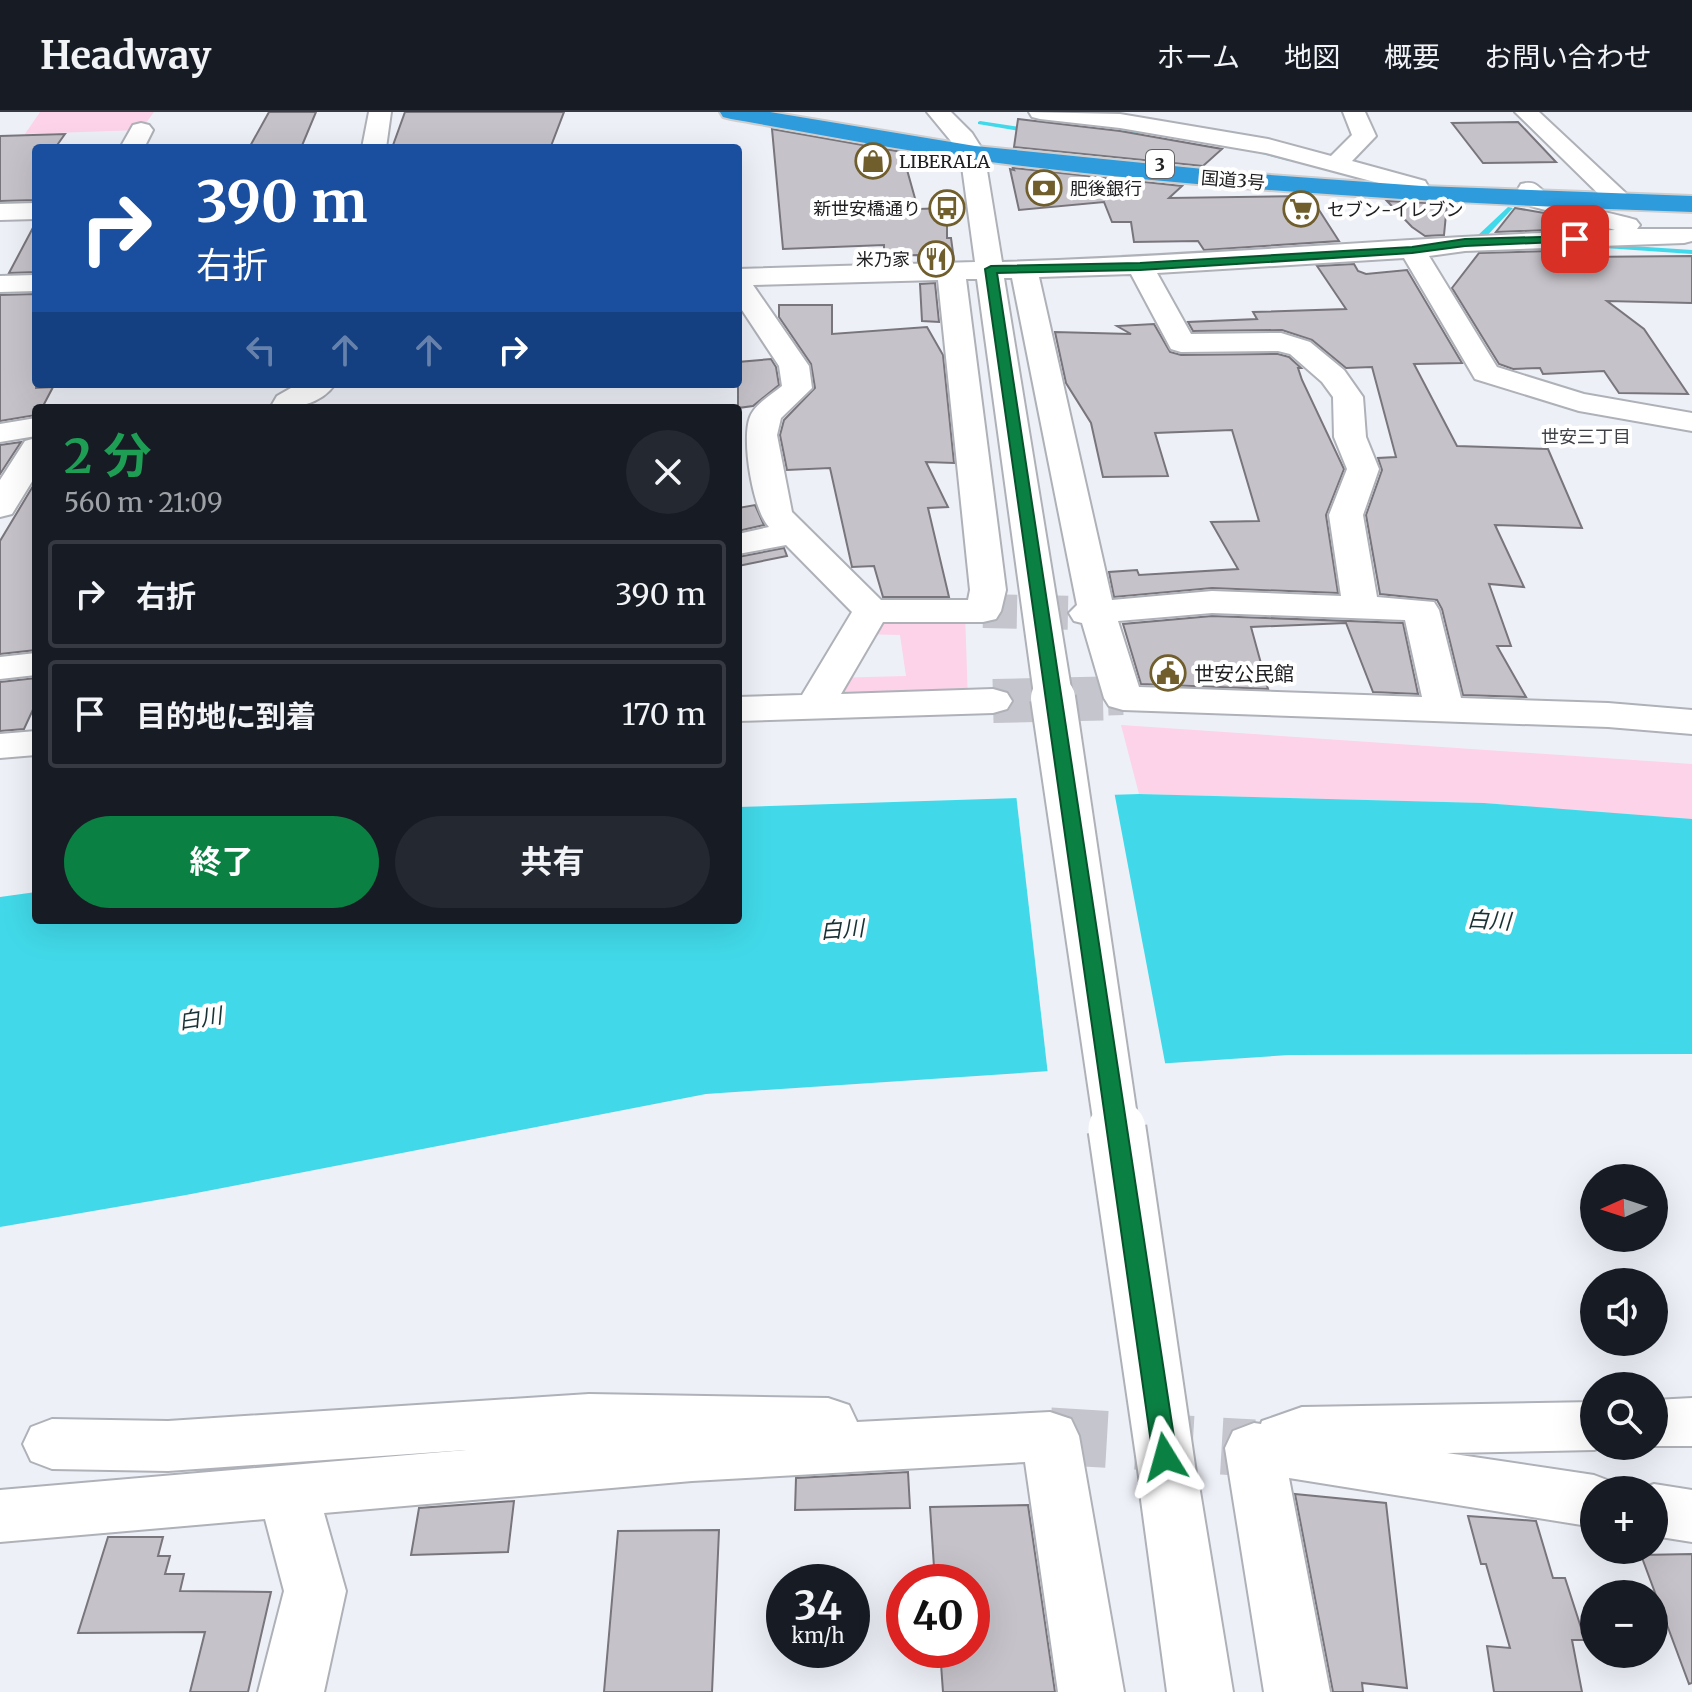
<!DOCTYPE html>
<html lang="ja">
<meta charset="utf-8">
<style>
:root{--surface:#171b24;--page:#242831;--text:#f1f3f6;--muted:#9ea1a6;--line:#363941;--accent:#0b8043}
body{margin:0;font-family:Merriweather,"Noto Sans JP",serif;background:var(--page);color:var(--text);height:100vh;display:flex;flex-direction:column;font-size:30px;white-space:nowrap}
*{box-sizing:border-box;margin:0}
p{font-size:26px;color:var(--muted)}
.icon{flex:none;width:44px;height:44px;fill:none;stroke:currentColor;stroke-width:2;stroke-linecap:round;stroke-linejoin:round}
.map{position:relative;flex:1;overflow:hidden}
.side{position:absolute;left:32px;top:292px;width:710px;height:520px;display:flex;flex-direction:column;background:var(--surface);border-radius:8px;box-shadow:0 8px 32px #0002}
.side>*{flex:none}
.guide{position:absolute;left:32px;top:32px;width:710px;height:244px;border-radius:8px;box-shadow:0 8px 32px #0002;background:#1a4fa0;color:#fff;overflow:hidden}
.needle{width:52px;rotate:267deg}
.tools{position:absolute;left:1580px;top:1052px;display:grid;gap:16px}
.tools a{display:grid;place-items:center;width:88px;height:88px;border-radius:50%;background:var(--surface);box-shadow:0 8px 32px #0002;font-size:40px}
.speed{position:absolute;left:766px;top:1452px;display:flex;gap:16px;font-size:40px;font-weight:700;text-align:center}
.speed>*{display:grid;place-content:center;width:104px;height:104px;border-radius:50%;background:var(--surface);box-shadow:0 8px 32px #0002;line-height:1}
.speed small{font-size:20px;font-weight:400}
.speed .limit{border:12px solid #d22;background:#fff;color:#111}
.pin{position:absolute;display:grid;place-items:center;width:68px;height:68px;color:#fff;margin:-34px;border-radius:16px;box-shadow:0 4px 12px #0006}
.me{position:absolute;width:88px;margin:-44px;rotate:352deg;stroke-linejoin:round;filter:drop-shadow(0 0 6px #0008)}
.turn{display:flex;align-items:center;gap:28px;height:168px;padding:0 32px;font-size:36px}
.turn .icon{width:104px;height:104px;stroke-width:2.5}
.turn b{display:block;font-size:56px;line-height:68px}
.lanes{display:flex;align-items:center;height:76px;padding:0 32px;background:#0003;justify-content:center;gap:40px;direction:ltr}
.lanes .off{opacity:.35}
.round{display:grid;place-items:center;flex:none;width:84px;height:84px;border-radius:42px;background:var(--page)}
.head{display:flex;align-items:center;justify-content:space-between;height:136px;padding:0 32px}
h1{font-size:48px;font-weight:700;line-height:60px;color:#1e9e55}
.cta{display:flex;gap:16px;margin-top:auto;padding:16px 32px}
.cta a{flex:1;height:92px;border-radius:48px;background:var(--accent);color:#fff;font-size:32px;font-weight:700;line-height:92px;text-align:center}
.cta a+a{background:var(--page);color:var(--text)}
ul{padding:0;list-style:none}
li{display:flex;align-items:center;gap:24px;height:108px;margin:0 16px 12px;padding:0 16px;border:4px solid var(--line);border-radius:8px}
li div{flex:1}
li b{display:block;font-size:30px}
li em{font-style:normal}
header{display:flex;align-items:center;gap:48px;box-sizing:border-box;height:112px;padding:0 40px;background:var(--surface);border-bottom:2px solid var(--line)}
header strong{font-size:38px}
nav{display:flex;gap:44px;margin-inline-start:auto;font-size:28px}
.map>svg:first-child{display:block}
.green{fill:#fcd3e9}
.water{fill:#41d9e9}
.pier{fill:#eef0f8}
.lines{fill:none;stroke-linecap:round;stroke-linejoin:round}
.stream{fill:#41d9e9;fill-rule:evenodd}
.building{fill:#c6c2c9;stroke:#79757c;stroke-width:2}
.minor-tunnel-far2{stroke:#c5c6cd;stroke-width:34;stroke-dasharray:34 17;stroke-linecap:butt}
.minor-tunnel-far1{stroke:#c5c6cd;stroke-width:44;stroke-dasharray:44 22;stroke-linecap:butt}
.minor-tunnel{stroke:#c5c6cd;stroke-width:57;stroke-dasharray:57 29;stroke-linecap:butt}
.minor-casing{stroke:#afb1b8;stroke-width:4}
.highway-casing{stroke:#cececf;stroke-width:4}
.minor{fill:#fff;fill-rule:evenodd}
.highway{fill:#2d9bdc;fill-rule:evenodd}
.minor-bridge-far2-casing{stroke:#afb1b8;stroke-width:37;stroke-linecap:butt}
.minor-bridge-far1-casing{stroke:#afb1b8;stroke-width:48;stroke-linecap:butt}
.minor-bridge-casing{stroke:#afb1b8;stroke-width:61;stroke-linecap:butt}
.minor-bridge-far2{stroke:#fff;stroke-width:34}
.minor-bridge-far1{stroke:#fff;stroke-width:44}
.minor-bridge{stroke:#fff;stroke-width:57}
.route{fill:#0b8043;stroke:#07532c;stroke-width:2}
.labels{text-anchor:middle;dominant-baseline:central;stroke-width:8;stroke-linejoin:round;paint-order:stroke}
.far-poi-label{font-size:18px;fill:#202023;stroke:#fff;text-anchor:start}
.shield{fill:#fff;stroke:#636365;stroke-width:2}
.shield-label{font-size:18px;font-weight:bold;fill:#202023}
.far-street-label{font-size:18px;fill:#202023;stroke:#fff}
.far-neighbourhood-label{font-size:18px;fill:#404248;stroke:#fff}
.poi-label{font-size:20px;fill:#202023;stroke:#fff;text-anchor:start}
.water-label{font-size:22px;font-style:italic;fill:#193235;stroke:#fff}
</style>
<header>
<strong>Headway</strong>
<nav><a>ホーム</a><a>地図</a><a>概要</a><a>お問い合わせ</a></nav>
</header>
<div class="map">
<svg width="1692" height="1580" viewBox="0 0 1692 1580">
<rect width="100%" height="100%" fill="#eef0f8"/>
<path class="green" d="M40 0H154L141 18 25 22Z
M871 499H965L968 590 814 595 831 566 906 564 900 523 857 522Z
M1121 613 1692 652V709L1484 691 1139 682Z"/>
<path class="water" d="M1139 682 1484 691 1692 707V942L1289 943 706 982 186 1083 0 1115V785L36 780V808H738V695Z"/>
<path class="pier" d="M1114 679 1166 956 1048 963 1016 682Z"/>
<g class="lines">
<path class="stream" d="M980 9 1032 17 1035 19 1032 21 978 12V10Z
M1156 18 1158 19V21L1110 23 1107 21 1110 19Z
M1249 35 1291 46 1292 47 1289 49 1247 38 1246 37Z
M1508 95 1513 96 1482 129H1476V125Z
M1602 132 1692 138V142L1605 136 1601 134Z"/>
</g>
<path class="building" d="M269 0H316L301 36H249Z
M405 0H564L551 34 392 36Z
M1018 7 1120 19 1222 37 1203 54 1014 35Z
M1518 10 1556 50 1483 51 1452 11Z
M772 17 902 40 918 97 947 96V126H951L954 148 918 149V143L884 144V133L783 137Z
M65 22 55 36H36V88L0 89V24Z
M1013 56 1182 74 1169 86 1310 84 1339 129 1204 138 1198 129 1134 130 1131 110H1112L1104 90 1019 98 1010 57 1014 58Z
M1387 89 1447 92 1444 123 1425 124 1412 115Z
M1515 96 1550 102 1596 116 1496 120Z
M36 110V160L9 161Z
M1585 138 1578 145 1692 144V191L1607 189 1644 217 1688 282 1619 281 1604 259 1543 262 1540 256 1513 257 1499 252 1452 176 1479 141Z
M1354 152 1358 159 1366 162 1407 158 1462 251 1414 252 1457 334 1548 337 1582 416 1495 413 1524 475 1489 472 1511 534H1497L1526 585 1463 583 1442 497 1437 488 1380 482 1366 403 1382 358 1378 346 1396 345 1372 255 1346 256 1312 228 1282 218 1193 219 1188 210 1257 207 1253 200 1346 197 1317 154Z
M935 171 939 210 922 209 920 172Z
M36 182V276L53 275 42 296H36V303L0 309V183Z
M779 193H832V222L927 215 943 243 954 351 926 350 948 395 928 396 949 485H883L874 454 852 455 830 356 787 358 780 323 784 308 815 276 811 252 779 205Z
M1154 212 1170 240 1181 243 1278 242 1289 245 1301 256H1298L1302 268 1344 357 1326 403 1338 481 1212 476 1114 485 1109 460 1137 458 1139 463 1238 457 1211 410 1259 409 1232 318 1155 321 1168 364 1103 365 1091 311 1066 271 1055 220 1131 222 1117 214Z
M771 247 776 255 779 273 753 294 738 296V250Z
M21 330 0 362V333Z
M36 369V538L0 542V429Z
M755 393 764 413 738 419V396Z
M784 436 787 444 738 454V445Z
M1212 504 1403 511 1418 582 1373 580 1346 511 1251 515 1268 577 1141 572 1123 512Z
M36 566V591L24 617 0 619V570Z
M908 1360 910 1396 795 1398 796 1366Z
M1295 1382 1386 1391 1407 1576 1362 1571 1363 1580H1333Z
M514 1389 508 1440 411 1443 419 1396Z
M1028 1393 1055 1580H943L940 1538H972V1470H935L930 1395Z
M1468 1404 1536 1409 1553 1466H1565L1585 1528H1572L1582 1580H1494L1487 1534 1510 1536 1486 1452H1481Z
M719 1418 712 1580H604L618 1419Z
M108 1425H163L158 1444H170L165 1462H184L180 1479 271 1480 248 1580H190L205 1520 78 1521Z
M1692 1442V1571L1689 1572 1641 1443Z"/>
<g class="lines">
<path class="minor-tunnel-far2" d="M983 499 1087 501
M1057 588 1123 586"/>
<path class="minor-tunnel-far1" d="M993 589 1123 586"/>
<path class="minor-tunnel" d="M1050 1324 1254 1336"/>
<defs>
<path id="minor" d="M369 0H391L386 36H362Z
M927 0H951L972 21 984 40 1002 150C1207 144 1410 125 1615 118L1531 94 1518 77 1521 72C1537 68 1537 75 1548 83 1562 92 1617 102 1636 108L1640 113 1637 117H1692V129L1684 131 1465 139 1429 144 1497 255 1584 282 1692 301V319L1579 299 1475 267 1404 146 1157 161 1191 222 1281 221 1310 230 1344 258 1363 285 1366 325 1379 357 1363 403 1377 485 1434 490 1439 498 1461 586 1608 591 1692 598V622L1608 615 1123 598 1109 594 1104 586 1082 511 1074 509 1069 501 1077 493 1012 166H1004L1072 583 1067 591 1053 595 1039 591 1034 583 977 167H966L1006 478 1001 499 996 507 983 510H883L841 582 993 577 1007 581 1012 589 1007 597 993 601 738 609V585L802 583 852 500 786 433 738 442V422L769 415C753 399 741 327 750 305 755 292 771 283 782 274L779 254 738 192V157L975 150 960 40ZM1131 162 1171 237 1181 240 1278 239 1290 242 1322 270 1333 285 1334 325 1347 357 1329 403 1341 484 1212 479 1112 488 1039 165ZM938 168 970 478 968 488H881L792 400 777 323 781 306 812 276 809 254 753 173ZM1212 501 1405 508 1422 585 1139 575 1118 509Z
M1029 0 1120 2 1268 27 1331 44 1352 23 1343 0H1365L1376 24 1352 49 1425 69 1428 74 1425 79 1416 81 1266 41 1120 16 1040 7 1032 5Z
M1515 0H1539L1631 86 1635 91 1631 96H1613Z
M141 11 149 13 153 18 144 36H120L133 13Z
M36 91V107L0 108V92Z
M36 163V179L0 180V164Z
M298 272H335C320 294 293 296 270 296L277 284Z
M36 306V324L0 330V312Z
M36 326V363L12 402 0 405V368L25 329Z
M36 541V563L0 567V545Z
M36 619V643L0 646V622Z
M589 1282 828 1286 849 1293 857 1310 1050 1300 1071 1307 1079 1324 1124 1580H1058L1025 1350 692 1369 324 1401 346 1479 324 1580H258L284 1479 265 1407 0 1430V1378L466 1338 168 1359 52 1357 31 1349 23 1332 31 1315 52 1307 168 1309Z
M1692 1286V1334H1648H1654V1288Z
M1594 1290V1334H1606L1594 1338 1447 1341 1594 1363 1615 1371 1619 1378H1594V1415L1289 1366 1330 1580H1264L1225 1336 1233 1319 1254 1311 1261 1312 1262 1309 1302 1295Z
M1169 1348 1190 1355 1199 1373 1233 1580H1167L1139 1373 1148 1355Z
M1654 1372 1692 1378V1430L1654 1424V1378H1637Z"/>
<path id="highway" d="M720 0H770L975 34 1243 61 1422 74 1692 84V100C1453 92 1213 79 975 48 893 37 812 21 731 7L723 5Z"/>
</defs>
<use href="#minor" class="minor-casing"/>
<use href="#highway" class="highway-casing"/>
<use href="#minor" class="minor"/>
<use href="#highway" class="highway"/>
<defs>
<path id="minor-bridge-far2" d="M1053 583 1054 588"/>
<path id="minor-bridge-far1" d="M1053 586 1117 1019"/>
<path id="minor-bridge" d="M1117 1017 1169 1373"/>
</defs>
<use href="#minor-bridge-far2" class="minor-bridge-far2-casing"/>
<use href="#minor-bridge-far1" class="minor-bridge-far1-casing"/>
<use href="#minor-bridge" class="minor-bridge-casing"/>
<use href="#minor-bridge-far2" class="minor-bridge-far2"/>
<use href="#minor-bridge-far1" class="minor-bridge-far1"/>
<use href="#minor-bridge" class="minor-bridge"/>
</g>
<path class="route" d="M1575 124 1579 125V129L1465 134 1412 141 1140 158 997 161 1177 1345 1174 1353 1165 1356 1156 1353 1153 1345 985 157 991 154 1140 151 1412 135 1465 127Z"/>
<defs>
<symbol id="shop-ring" viewBox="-11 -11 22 22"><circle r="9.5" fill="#fff" stroke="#705e2c" stroke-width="1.5"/><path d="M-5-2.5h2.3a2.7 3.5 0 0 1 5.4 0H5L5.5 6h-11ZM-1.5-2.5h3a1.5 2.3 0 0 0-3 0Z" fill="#705e2c"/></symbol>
<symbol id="bank-ring" viewBox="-11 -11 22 22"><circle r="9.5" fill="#fff" stroke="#705e2c" stroke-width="1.5"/><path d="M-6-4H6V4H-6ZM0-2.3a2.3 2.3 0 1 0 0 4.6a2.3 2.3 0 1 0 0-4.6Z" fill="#705e2c"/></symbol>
<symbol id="bus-ring" viewBox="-11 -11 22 22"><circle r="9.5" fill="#fff" stroke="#705e2c" stroke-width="1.5"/><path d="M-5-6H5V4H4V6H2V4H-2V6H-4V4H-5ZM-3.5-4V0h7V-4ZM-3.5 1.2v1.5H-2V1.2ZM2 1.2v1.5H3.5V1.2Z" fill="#705e2c"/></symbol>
<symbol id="supermarket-ring" viewBox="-11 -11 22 22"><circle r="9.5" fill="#fff" stroke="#705e2c" stroke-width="1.5"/><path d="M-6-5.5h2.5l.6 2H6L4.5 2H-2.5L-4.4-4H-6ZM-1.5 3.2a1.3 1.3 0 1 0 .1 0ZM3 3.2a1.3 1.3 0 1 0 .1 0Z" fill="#705e2c"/></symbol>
<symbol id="restaurant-ring" viewBox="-11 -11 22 22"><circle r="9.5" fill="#fff" stroke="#705e2c" stroke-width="1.5"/><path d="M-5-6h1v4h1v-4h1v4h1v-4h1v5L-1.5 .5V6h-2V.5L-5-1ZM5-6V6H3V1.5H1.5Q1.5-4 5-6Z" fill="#705e2c"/></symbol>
<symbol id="civic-ring" viewBox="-11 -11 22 22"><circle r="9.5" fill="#fff" stroke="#705e2c" stroke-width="1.5"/><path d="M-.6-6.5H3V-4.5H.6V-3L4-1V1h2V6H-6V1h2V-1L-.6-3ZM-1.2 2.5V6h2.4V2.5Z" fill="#705e2c"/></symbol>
</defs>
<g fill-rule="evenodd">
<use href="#shop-ring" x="853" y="29" width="40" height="40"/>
<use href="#bank-ring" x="1024" y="56" width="40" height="40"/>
<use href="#bus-ring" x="927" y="76" width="40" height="40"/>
<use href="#supermarket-ring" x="1281" y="77" width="40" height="40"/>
<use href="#restaurant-ring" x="916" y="127" width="40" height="40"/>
<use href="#civic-ring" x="1148" y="541" width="40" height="40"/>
</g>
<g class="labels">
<g class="far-poi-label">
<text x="899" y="49">LIBERALA</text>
<text x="1070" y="76">肥後銀行</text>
<text x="921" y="96" text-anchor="end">新世安橋通り</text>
<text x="1327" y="97">セブン-イレブン</text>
<text x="910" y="147" text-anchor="end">米乃家</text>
</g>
<rect class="shield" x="1146" y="38" width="28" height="28" rx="6"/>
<g class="shield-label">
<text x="1160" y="52">3</text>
</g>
<g class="far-street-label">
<text transform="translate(1233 68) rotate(5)">国道3号</text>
</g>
<g class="far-neighbourhood-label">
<text x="1586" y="324">世安三丁目</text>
</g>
<g class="poi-label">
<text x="1194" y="561">世安公民館</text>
</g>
<g class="water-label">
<text transform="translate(1489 808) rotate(3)">白川</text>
<text transform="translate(842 817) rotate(-4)">白川</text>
<text transform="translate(200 906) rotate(-9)">白川</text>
</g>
</g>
</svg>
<div class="tools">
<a><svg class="needle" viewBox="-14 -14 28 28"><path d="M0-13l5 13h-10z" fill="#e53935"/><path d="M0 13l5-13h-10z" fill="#9ea1a6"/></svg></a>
<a><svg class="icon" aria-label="sound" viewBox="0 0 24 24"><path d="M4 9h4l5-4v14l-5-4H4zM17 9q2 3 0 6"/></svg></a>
<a><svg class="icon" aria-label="search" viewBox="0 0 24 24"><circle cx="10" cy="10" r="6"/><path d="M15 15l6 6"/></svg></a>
<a>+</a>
<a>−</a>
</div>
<div class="speed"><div>34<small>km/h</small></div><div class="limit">40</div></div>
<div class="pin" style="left:1575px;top:127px;background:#d93025"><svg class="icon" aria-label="arrive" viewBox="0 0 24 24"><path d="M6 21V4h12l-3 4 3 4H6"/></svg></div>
<svg class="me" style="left:1165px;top:1345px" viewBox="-20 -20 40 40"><path d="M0-17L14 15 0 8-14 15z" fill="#0b8043" stroke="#fff" stroke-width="4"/></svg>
<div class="guide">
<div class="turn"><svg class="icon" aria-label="right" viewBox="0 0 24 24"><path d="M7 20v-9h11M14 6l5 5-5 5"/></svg><div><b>390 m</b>右折</div></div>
<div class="lanes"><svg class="icon off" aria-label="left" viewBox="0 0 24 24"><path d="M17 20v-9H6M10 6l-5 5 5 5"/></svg><svg class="icon off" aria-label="ahead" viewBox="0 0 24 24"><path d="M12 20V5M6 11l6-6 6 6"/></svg><svg class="icon off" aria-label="ahead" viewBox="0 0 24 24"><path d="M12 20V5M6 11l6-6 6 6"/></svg><svg class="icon" aria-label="right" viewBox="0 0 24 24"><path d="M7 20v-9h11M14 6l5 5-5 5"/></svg></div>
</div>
<section class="side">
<div class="head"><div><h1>2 分</h1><p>560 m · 21:09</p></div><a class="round"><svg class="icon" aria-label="close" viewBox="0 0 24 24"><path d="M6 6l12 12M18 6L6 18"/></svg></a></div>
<ul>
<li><svg class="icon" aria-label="right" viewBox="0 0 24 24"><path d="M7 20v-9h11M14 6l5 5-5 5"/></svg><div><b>右折</b></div><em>390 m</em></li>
<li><svg class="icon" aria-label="arrive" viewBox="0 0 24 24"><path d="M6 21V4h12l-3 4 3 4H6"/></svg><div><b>目的地に到着</b></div><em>170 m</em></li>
</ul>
<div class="cta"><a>終了</a><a>共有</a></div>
</section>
</div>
